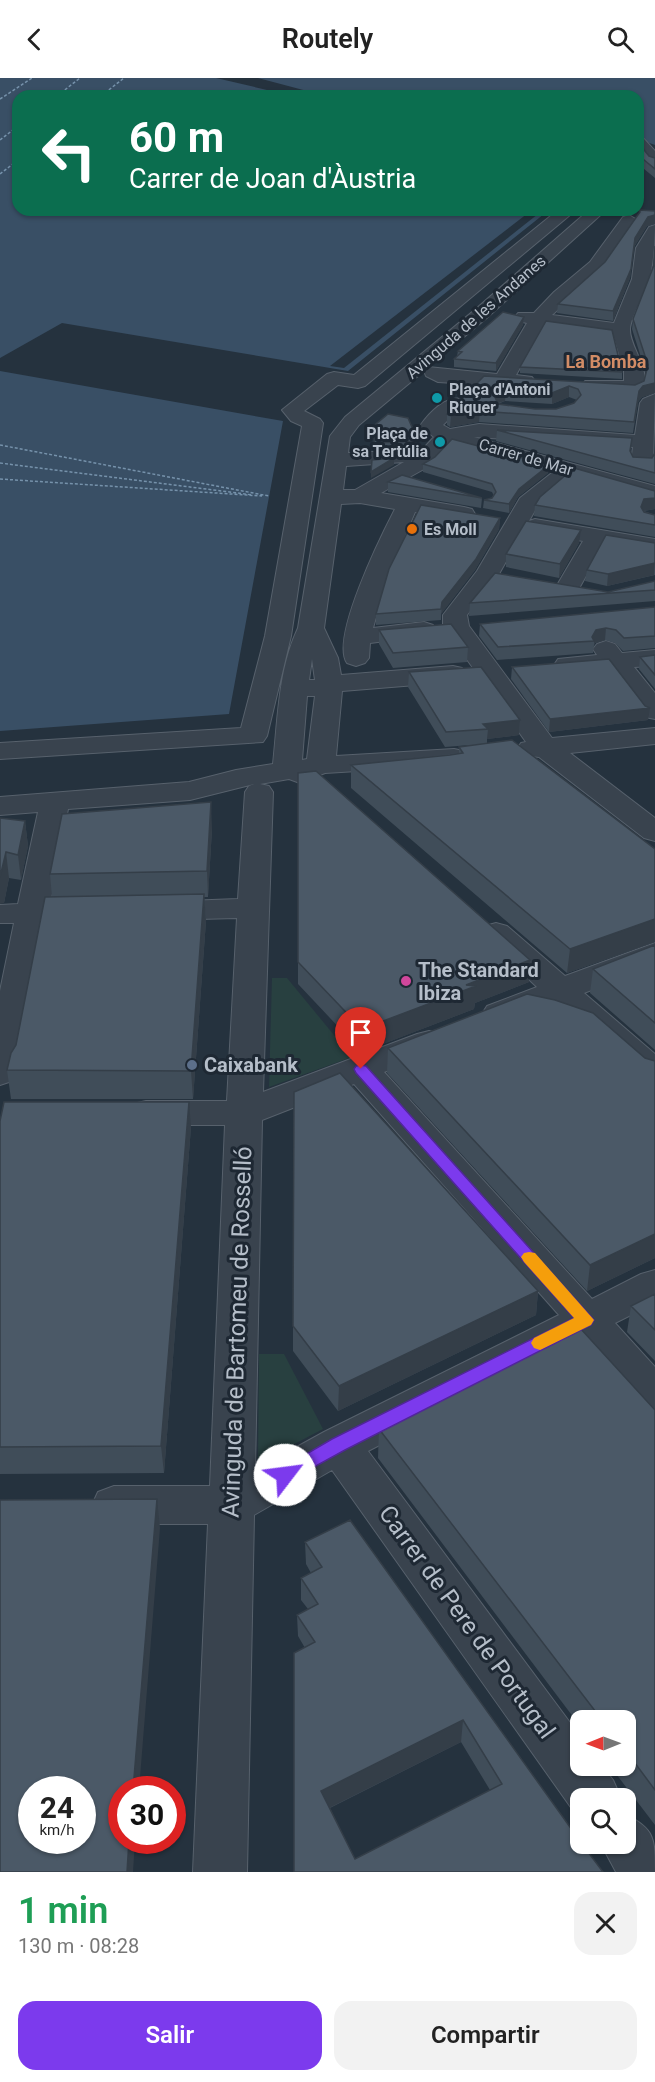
<!DOCTYPE html>
<html lang="es">
<meta charset="utf-8">
<style>
:root{--surface:#fff;--page:#f2f2f2;--text:#222;--muted:#767676;--accent:#7c3aed}
body{margin:0;font-family:Roboto,sans-serif;background:var(--page);color:var(--text);height:100vh;display:flex;flex-direction:column;font-size:22px;white-space:nowrap}
*{box-sizing:border-box;margin:0}
p{font-size:20px;color:var(--muted)}
.icon{flex:none;width:33px;height:33px;fill:none;stroke:currentColor;stroke-width:2;stroke-linecap:round;stroke-linejoin:round}
.map{position:relative;height:1794px;overflow:hidden}
.drawer{display:flex;flex-direction:column;background:var(--surface);flex:1}
.drawer>*{flex:none}
.top-card{position:absolute;left:12px;top:12px;width:632px;height:126px;border-radius:18px;box-shadow:0 2px 4px #0004;background:#0b6e4f;color:#fff;overflow:hidden}
.needle{width:39px;rotate:269deg}
.tools{position:absolute;left:570px;top:1632px;display:grid;gap:12px}
.tools a{display:grid;place-items:center;width:66px;height:66px;border-radius:12px;background:var(--surface);box-shadow:0 2px 4px #0004;font-size:30px}
.speed{position:absolute;left:18px;top:1698px;display:flex;gap:12px;font-size:30px;font-weight:700;text-align:center}
.speed>*{display:grid;place-content:center;width:78px;height:78px;border-radius:50%;background:var(--surface);box-shadow:0 2px 4px #0004;line-height:1}
.speed small{font-size:15px;font-weight:400}
.speed .limit{border:9px solid #d22;background:#fff;color:#111}
.pin{position:absolute;display:grid;place-items:center;width:51px;height:51px;color:#fff;margin:-62px -26px;border-radius:50% 50% 50% 0;rotate:-45deg;box-shadow:0 0 6px #0007}
.pin .icon{rotate:45deg}
.me{position:absolute;width:66px;margin:-33px;rotate:60deg;stroke-linejoin:round;filter:drop-shadow(0 0 4px #0008)}
.turn{display:flex;align-items:center;gap:21px;height:126px;padding:0 18px;font-size:27px}
.turn .icon{width:78px;height:78px;stroke-width:2.5}
.turn b{display:block;font-size:42px;line-height:51px}
.round{display:grid;place-items:center;flex:none;width:63px;height:63px;border-radius:18px;background:var(--page)}
.headline{display:flex;align-items:center;justify-content:space-between;height:102px;padding:0 18px}
h1{font-size:36px;font-weight:600;line-height:45px;color:#1e9e55}
.action{display:flex;gap:12px;margin-top:auto;padding:12px 18px}
.action a{flex:1;height:69px;border-radius:18px;background:var(--accent);color:#fff;font-size:24px;font-weight:600;line-height:69px;text-align:center}
.action a+a{background:var(--page);color:var(--text)}
header{display:flex;justify-content:space-between;align-items:center;height:78px;padding:0 18px;background:var(--surface);font-size:27px;font-weight:600}
.map>svg:first-child{display:block}
.green{fill:#284040}
.water{fill:#394f65}
.pier{fill:#25323e}
.lines{fill:none;stroke-linecap:round;stroke-linejoin:round}
.ferry{stroke:#7692ab;stroke-width:1.5;stroke-dasharray:3 2;stroke-linecap:butt}
.minor-casing{stroke:#57616c;stroke-width:2}
.minor{fill:#39434e;fill-rule:evenodd}
.wall{fill:#404d59;fill-rule:evenodd}
.shaded-wall{fill:#343e48}
.building{fill:#4b5967;stroke:#343e48;stroke-width:1.5;fill-rule:evenodd}
.route{fill:#7c3aed;stroke:#51269a;stroke-width:1.5}
.slow{fill:#f59e0b}
.culture-dot{fill:#0f9aa8;stroke:#1e2833;stroke-width:2}
.food-dot{fill:#e8710a;stroke:#1e2833;stroke-width:2}
.hotel-dot{fill:#d1479c;stroke:#1e2833;stroke-width:2}
.service-dot{fill:#5c6f8a;stroke:#1e2833;stroke-width:2}
.labels{text-anchor:middle;dominant-baseline:central;stroke-width:6;stroke-linejoin:round;paint-order:stroke}
.far-street-label{font-size:16px;fill:#b5bec9;stroke:#1e2833}
.far-poi-label{font-size:16px;font-weight:bold;fill:#b5bec9;stroke:#1e2833;text-anchor:start}
.far-quarter-label{font-size:18px;font-weight:bold;fill:#d28c66;stroke:#1e2833}
.poi-label{font-size:20px;font-weight:bold;fill:#b5bec9;stroke:#1e2833;text-anchor:start}
.near-street-label{font-size:24px;fill:#b5bec9;stroke:#1e2833}
</style>
<header><svg class="icon" aria-label="back" viewBox="0 0 24 24"><path d="M15 5l-7 7 7 7"/></svg>Routely<svg class="icon" aria-label="search" viewBox="0 0 24 24"><circle cx="10" cy="10" r="6"/><path d="M15 15l6 6"/></svg></header>
<div class="map">
<svg width="655" height="1794" viewBox="0 0 655 1794">
<rect width="100%" height="100%" fill="#25323e"/>
<path class="green" d="M272 900H287L352 979 269 1009Z
M259 1276H284L323 1351 258 1385Z"/>
<path class="water" d="M0 0H216L293 18H18V132H549L348 293 62 245 0 280Z
M258 0H655V67L638 61V18H326Z
M0 293 283 343 229 636 0 653Z"/>
<path class="pier" d="M532 132H543L344 290 330 288Z"/>
<g class="lines">
<path class="ferry" d="M57 18 80 0
M101 18 124 0
M0 21 32 0
M0 62 18 48
M0 96 18 82
M0 367 269 418
M0 385 253 417
M0 401 262 418"/>
<defs>
<path id="minor" d="M638 60 644 61 655 73V86L650 85 638 71Z
M558 132H576L365 308 358 310 338 307 304 333 320 341 323 345 291 558 267 658 263 664 0 681V665L241 650 265 558 302 348 291 343 282 332 327 296 334 294 354 297Z
M589 132H606L489 238 428 289 497 296 527 245 518 243 515 239 518 235H534L554 214 590 184 623 139 629 137 637 142 602 192 552 237 614 245 632 201 636 170 649 149 655 147C655 163 653 187 649 202 645 217 631 237 630 251 629 269 654 295 641 313H592L585 311 582 307 585 303H624V293L613 256 544 247 516 297 532 299 535 303 532 307 525 309 438 304 426 298 424 293 359 347 350 359 348 375 422 372 434 359 420 348C429 335 446 317 462 321L465 325 443 347 450 351 479 346 635 357 640 325 643 321 655 316 653 384 650 389 642 390 634 389 631 384 633 369 474 359 655 408V422L573 399 537 429 529 443 535 441 655 461V475L604 466 577 514 568 516 559 514 556 509 583 463 535 455 525 450 499 496 467 537 469 548 552 660 655 650V666L570 675 655 740V763L644 760 539 679 521 677 517 671 521 665 526 664 443 548V537L477 493 520 420 553 394 451 366 433 386 381 415 464 429 472 431 475 436 472 441 464 443 415 434 387 501 373 550 424 544 433 547 437 552 433 557 370 565 369 580 365 585 356 588 347 585C330 561 381 458 395 431L360 425 341 426 324 550 338 580 341 597 453 588 462 590 466 596 462 602 453 604 342 613 336 678 454 671 464 673 468 679 464 685 454 687 325 695 300 705 289 701 260 706 269 708 273 714 263 1014 417 956 429 953 441 956 446 964 441 972 384 994 592 1221 641 1196 655 1192V1225L615 1245 655 1289V1334L640 1329 581 1263 368 1373 580 1658V1688H602L613 1702 621 1720H580V1739L577 1738 332 1392 254 1437 247 1794H193L208 1446H114L98 1440 92 1427 98 1414 114 1408H210L225 1047H146L133 1044 128 1035 133 1026 146 1023H227L237 840 160 842 149 840 144 833 149 826 160 824 238 821 245 714 249 708 254 706 190 722 68 731 50 826 65 828 70 835 65 842 46 845 18 995 12 1003 0 1007V913L14 845H0V827L18 826 38 734 0 737V719L189 704 236 692 273 686C278 641 278 592 298 550L330 358 345 339 477 230ZM404 384 355 412H343L346 388ZM312 581 315 602H309ZM307 618H315L307 681 302 682ZM354 1006 559 1237 324 1354 255 1392 262 1042Z
M606 563 615 566 622 575 655 572V588L634 589 655 615V641L645 639 609 591 567 595 558 593 554 587 558 581 597 577 593 571 597 566Z
M496 845 507 848 565 898 655 865V887L584 915 655 976V1007L643 1003 556 926 499 947 487 944 482 936 487 928 537 909 480 855 485 848Z
M626 1737C655 1751 655 1761 655 1794H616L601 1766H626Z"/>
</defs>
<use href="#minor" class="minor-casing"/>
<use href="#minor" class="minor"/>
</g>
<path class="wall" d="M638 68 649 78 655 80V100L638 86Z
M639 132 655 133V146L647 148 634 169 630 200 613 243 557 235 558 226 605 184 639 136Z
M655 163V315L642 319 638 324 633 355 479 344 450 349 447 347V336L484 298 635 307 644 303 646 295 632 251 633 241 653 188ZM569 319 577 322 574 325 556 331H535L498 326 505 323 552 326Z
M524 239 523 247 496 293 454 289V281L457 278 458 273Z
M520 289 622 294V301L520 295Z
M497 352 630 373 633 379 652 380 655 375V406L496 363Z
M418 363 417 370 374 372V365Z
M423 386 548 395 518 419 509 435 483 430 484 422 492 420 494 418 492 414 423 394Z
M388 404 482 420 481 430 388 414Z
M655 413V431L644 433 655 437V459L534 438 535 427Z
M500 440 499 451 475 492 441 536V542L376 547V536Z
M579 465 559 500 506 489V476Z
M655 465V497L607 508 585 503 587 492Z
M655 503V523L469 538 470 525 608 514Z
M655 529V570L623 573 615 565 605 562 595 565 594 567 593 575 497 582 479 558 480 546Z
M379 552 468 569 467 584 393 590 379 566Z
M655 577V611L639 591 640 579Z
M512 589 648 642 549 654 511 601Z
M409 594 520 642 519 657 487 661V665L655 771V864L567 895 351 710V687L459 675V669L470 667 445 669 408 609Z
M298 695 530 882 529 904 475 925 474 931 362 974 298 906Z
M0 740 25 743 28 768 21 802 9 800 4 825Z
M212 751 208 819H204L206 843 193 1021H11L7 992 16 967 52 819 50 796Z
M655 867V972L590 915 593 891Z
M388 970 645 980 655 983V1180L587 1213 387 995Z
M0 1043 191 1049 164 1395 0 1396Z
M538 1213 536 1237 338 1333 293 1273V1248Z
M655 1216V1283L627 1254 631 1228Z
M655 1332V1747L610 1688H626V1642H580V1648L378 1380 379 1351Z
M305 1464 580 1763 294 1794 305 1570 298 1558 297 1537 308 1531 301 1522V1500L311 1495 306 1486ZM461 1664 490 1712 355 1781 330 1730Z"/>
<path class="shaded-wall" d="M655 137V146L647 148 634 169 630 200 613 243V233L635 160 648 139Z
M524 239 523 247 496 293V285Z
M655 305V315L642 319 638 324 633 355 639 313 643 308Z
M569 308V319L552 326V315Z
M506 312 505 323 498 325 494 330 495 319 499 314Z
M480 333 479 344 450 349 451 338Z
M394 380V387L371 400V394Z
M549 387 548 395 518 419 509 435V426L519 411Z
M655 420V431L643 433 641 429 644 421Z
M500 440 499 451 475 492 441 536V542L442 524Z
M581 452 579 465 559 500 560 486Z
M655 485 654 497 607 508 608 496Z
M606 550 605 562 595 565 594 567V563L592 559 596 552Z
M650 630 648 642 549 654 550 641Z
M520 642 519 657 487 661 488 651 483 646Z
M211 724 212 751 208 819 207 793Z
M25 743 28 768 21 802 18 777Z
M6 774 9 800 4 825 0 826V799Z
M204 816 206 843 193 1021 191 993Z
M655 841V864L567 895 570 871Z
M530 882 529 904 475 925 474 931 362 974V951L466 907Z
M189 1024 191 1049 164 1395 161 1368Z
M655 1156V1180L587 1213 590 1187Z
M538 1213 536 1237 338 1333 339 1308Z
M157 1421 160 1450 139 1712H133Z
M463 1642 461 1664 321 1734V1713Z
M129 1762H135L133 1794H127Z"/>
<path class="building" d="M638 68H641L649 78 655 80V91L638 77Z
M639 132 655 133V137L648 139 635 160 631 191 613 233 558 226 605 184 640 134Z
M655 168V305L643 308 639 313 634 344 480 333 451 338 447 336 484 298 635 307 644 303 648 287 633 241 654 187ZM569 308 578 311 581 317 574 325 556 331H535L498 326 495 319 499 314 506 312 552 315Z
M503 234 524 239 496 285 454 281 462 274 458 273Z
M546 243 612 252 622 294 520 289Z
M388 336 408 340 418 363 374 365 376 346Z
M497 352 632 360 630 373 633 379 652 380 655 375V395Z
M452 361 549 387 519 411 509 426 484 422 492 420 496 414 492 406 423 386 435 379Z
M394 380 371 394 372 382Z
M574 390 655 413V420L644 421 641 429 644 434 655 437V447L535 427 540 419Z
M402 397 482 420 388 404Z
M421 427 500 440 476 481 442 524 441 531 376 536 389 491Z
M526 443 581 452 560 486 506 476Z
M606 457 655 465V485L608 496 587 492Z
M495 495 608 514 655 503V512L470 525Z
M655 529V558L624 560 616 552 606 550 596 552 592 559 594 563 498 569 480 546Z
M451 546 468 569 393 575 379 552Z
M655 577V597L640 579Z
M609 581 645 628 650 630 550 641 512 589Z
M481 589 520 642 483 646 488 651 446 654 409 594Z
M512 662 655 771V841L570 871 351 687 450 677 463 675 459 669Z
M316 693 530 882 466 907 476 908 362 951 298 884V695Z
M211 724 207 793 50 796 62 736Z
M0 740 25 743 18 777 6 774 0 799Z
M204 816 191 993 7 992 11 975 16 967 45 819Z
M655 867V945L593 891Z
M527 916 555 922 593 935 645 980 655 983V1156L590 1187 388 970Z
M340 995 538 1213 339 1308 293 1248 294 1014Z
M4 1024H189L161 1368 0 1369V1043Z
M655 1216V1252L631 1228Z
M580 1250 655 1332V1712L626 1673V1642H602L379 1351Z
M157 1421 133 1712H122V1762H129L127 1794H0V1422ZM32 1712H82V1762H32Z
M350 1442 580 1763V1766H582L603 1794H294V1575L315 1564 297 1537 318 1526 301 1500 322 1489 305 1464ZM463 1642 502 1706 355 1781 321 1713Z"/>
<path class="route" d="M361 987 366 988 594 1242 591 1247 345 1372 285 1405 279 1402 276 1397 279 1392 332 1361 574 1240 356 995 354 991 356 988Z"/>
<path class="slow" d="M529 1174 535 1175 594 1242 591 1247 540 1272 534 1270 531 1265 534 1260 574 1240 524 1184 521 1179 524 1175Z"/>
<g class="culture-dot">
<circle cx="437" cy="320" r="6"/>
<circle cx="440" cy="364" r="6"/>
</g>
<circle class="food-dot" cx="412" cy="451" r="6"/>
<circle class="hotel-dot" cx="406" cy="903" r="6"/>
<circle class="service-dot" cx="192" cy="987" r="6"/>
<g class="labels">
<g class="far-street-label">
<text transform="translate(476 239) rotate(-41)">Avinguda de les Andanes</text>
<text transform="translate(526 379) rotate(16)">Carrer de Mar</text>
</g>
<g class="far-poi-label">
<text x="449" y="311">Plaça d'Antoni<tspan x="449" dy="18">Riquer</tspan></text>
<text x="428" y="355" text-anchor="end">Plaça de<tspan x="428" dy="18">sa Tertúlia</tspan></text>
<text x="424" y="451">Es Moll</text>
</g>
<g class="far-quarter-label">
<text x="606" y="283">La Bomba</text>
</g>
<g class="poi-label">
<text x="418" y="892">The Standard<tspan x="418" dy="23">Ibiza</tspan></text>
<text x="204" y="987">Caixabank</text>
</g>
<g class="near-street-label">
<text transform="translate(237 1254) rotate(-88)">Avinguda de Bartomeu de Rosselló</text>
<text transform="translate(467 1544) rotate(54)">Carrer de Pere de Portugal</text>
</g>
</g>
</svg>
<div class="tools">
<a><svg class="needle" viewBox="-14 -14 28 28"><path d="M0-13l5 13h-10z" fill="#e53935"/><path d="M0 13l5-13h-10z" fill="#767676"/></svg></a>
<a><svg class="icon" aria-label="search" viewBox="0 0 24 24"><circle cx="10" cy="10" r="6"/><path d="M15 15l6 6"/></svg></a>
</div>
<div class="speed"><div>24<small>km/h</small></div><div class="limit">30</div></div>
<div class="pin" style="left:361px;top:991px;background:#d93025"><svg class="icon" aria-label="arrive" viewBox="0 0 24 24"><path d="M6 21V4h12l-3 4 3 4H6"/></svg></div>
<svg class="me" style="left:285px;top:1397px" viewBox="-20 -20 40 40"><circle r="19" fill="#fff"/><path d="M0-13L10 11 0 6-10 11z" fill="#7c3aed"/></svg>
<div class="top-card">
<div class="turn"><svg class="icon" aria-label="left" viewBox="0 0 24 24"><path d="M17 20v-9H6M10 6l-5 5 5 5"/></svg><div><b>60 m</b>Carrer de Joan d'Àustria</div></div>
</div>
</div>
<section class="drawer">
<div class="headline"><div><h1>1 min</h1><p>130 m · 08:28</p></div><a class="round"><svg class="icon" aria-label="close" viewBox="0 0 24 24"><path d="M6 6l12 12M18 6L6 18"/></svg></a></div>
<div class="action"><a>Salir</a><a>Compartir</a></div>
</section>
